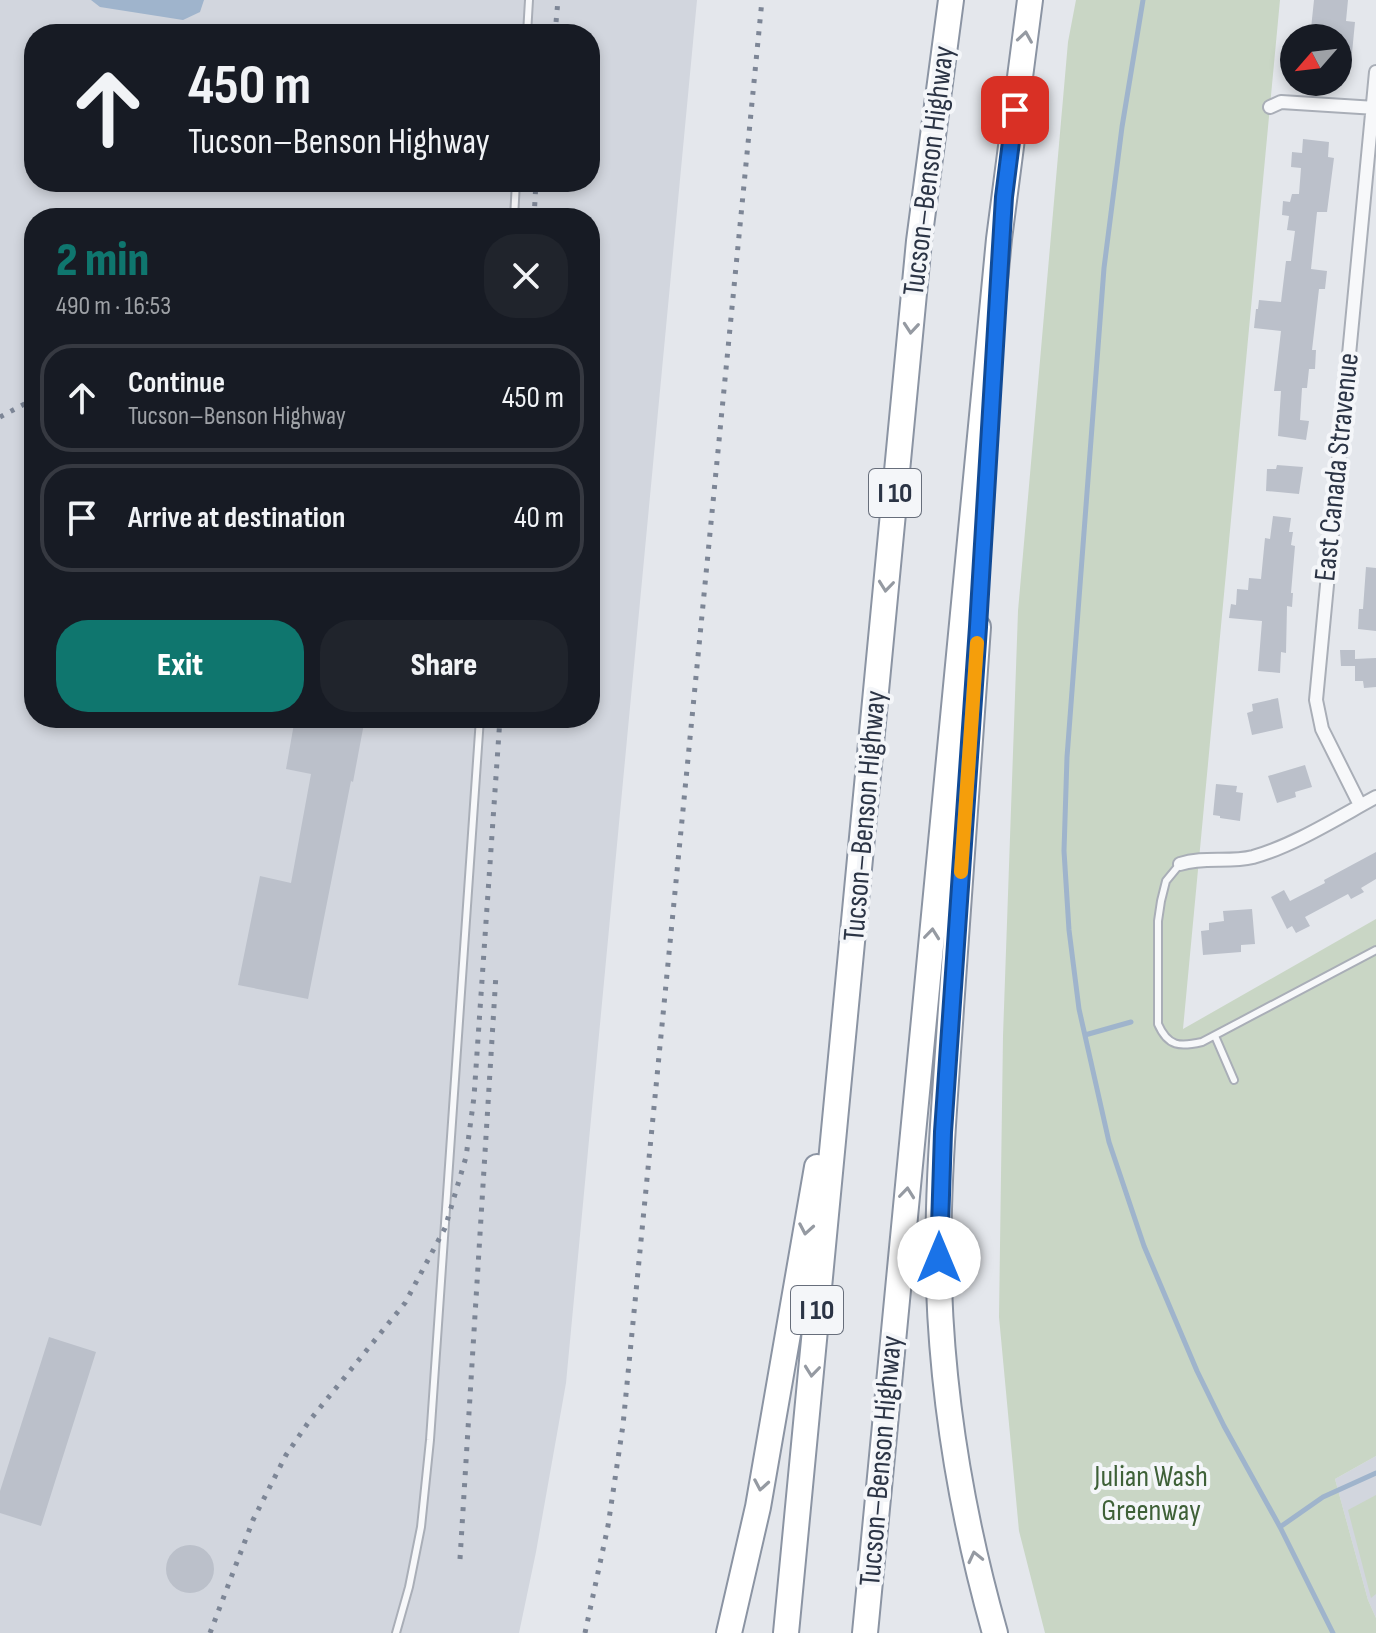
<!DOCTYPE html>
<meta charset="utf-8">
<style>
:root{--surface:#171b24;--page:#20242c;--text:#f1f3f6;--muted:#9ea1a6;--line:#363941;--accent:#0f766e}
body{margin:0;font-family:"Sofia Sans Condensed",sans-serif;background:var(--page);color:var(--text);height:100vh;display:flex;flex-direction:column;font-size:30px;white-space:nowrap}
*{box-sizing:border-box;margin:0}
p{font-size:26px;color:var(--muted)}
.icon{flex:none;width:44px;height:44px;fill:none;stroke:currentColor;stroke-width:2;stroke-linecap:round;stroke-linejoin:round}
.map{position:relative;flex:1;overflow:hidden}
.drawer{position:absolute;left:24px;top:208px;width:576px;height:520px;display:flex;flex-direction:column;background:var(--surface);border-radius:32px;box-shadow:0 4px 12px #0003}
.drawer>*{flex:none}
.hud{position:absolute;left:24px;top:24px;width:576px;height:168px;border-radius:32px;box-shadow:0 4px 12px #0003;background:#171b24;color:var(--text);overflow:hidden}
.needle{width:52px;rotate:242deg}
.tools{position:absolute;left:1280px;top:24px;display:grid;gap:16px}
.tools a{display:grid;place-items:center;width:72px;height:72px;border-radius:50%;background:var(--surface);box-shadow:0 4px 12px #0003;font-size:40px}
.pin{position:absolute;display:grid;place-items:center;width:68px;height:68px;color:#fff;margin:-34px;border-radius:16px;box-shadow:0 4px 12px #0006}
.me{position:absolute;width:88px;margin:-44px;rotate:0deg;stroke-linejoin:round;filter:drop-shadow(0 0 6px #0008)}
.turn{display:flex;align-items:center;gap:28px;height:168px;padding:0 32px;font-size:36px}
.turn .icon{width:104px;height:104px;stroke-width:2.5}
.turn b{display:block;font-size:56px;line-height:68px}
.round{display:grid;place-items:center;flex:none;width:84px;height:84px;border-radius:32px;background:var(--page)}
.summary{display:flex;align-items:center;justify-content:space-between;height:136px;padding:0 32px}
h1{font-size:48px;font-weight:800;line-height:60px;color:var(--accent)}
.button{display:flex;gap:16px;margin-top:auto;padding:16px 32px}
.button a{flex:1;height:92px;border-radius:32px;background:var(--accent);color:#fff;font-size:32px;font-weight:800;line-height:92px;text-align:center}
.button a+a{background:var(--page);color:var(--text)}
ul{padding:0;list-style:none}
li{display:flex;align-items:center;gap:24px;height:108px;margin:0 16px 12px;padding:0 16px;border:4px solid var(--line);border-radius:32px}
li div{flex:1}
li b{display:block;font-size:30px}
li em{font-style:normal}
.map>svg:first-child{display:block}
.built{fill:#d2d6de;fill-rule:evenodd}
.green{fill:#c9d6c5}
.water{fill:#9fb4cc}
.lines{fill:none;stroke-linecap:round;stroke-linejoin:round}
.stream{stroke:#9fb4cc;stroke-width:5}
.building{fill:#bbc0ca}
.service-casing{stroke:#a9aeb7;stroke-width:10}
.minor-casing{stroke:#a9aeb7;stroke-width:16}
.motorway-casing{stroke:#8b94a3;stroke-width:28}
.service{stroke:#f7f8fa;stroke-width:6}
.minor{stroke:#f7f8fa;stroke-width:12}
.motorway{stroke:#fff;stroke-width:24}
.rail{stroke:#7d8696;stroke-width:5;stroke-dasharray:4 8;stroke-linecap:butt}
.oneway{stroke:#959aa2}
.route-casing{stroke:#114b97;stroke-width:20}
.route{stroke:#1a73e8;stroke-width:14}
.slow{stroke:#f59e0b;stroke-width:14}
.labels{text-anchor:middle;dominant-baseline:central;stroke-width:8;stroke-linejoin:round;paint-order:stroke}
.shield{fill:#f4f6f9;stroke:#676e7b;stroke-width:2}
.shield-label{font-size:28px;font-weight:bold;fill:#2b3445}
.street-label{font-size:30px;fill:#2b3445;stroke:#f4f6f9}
.park-label{font-size:30px;fill:#3f6138;stroke:#f4f6f9}
</style>
<div class="map">
<svg width="1376" height="1633" viewBox="0 0 1376 1633">
<rect width="100%" height="100%" fill="#e4e7ec"/>
<path class="built" d="M0 0H697L566 1383 536 1552 519 1633H0ZM34 34H590V182H34ZM34 218H590V718H34Z
M1376 1456V1618L1368 1600 1335 1479Z"/>
<path class="green" d="M1076 0H1280L1183 1029 1376 919V1456L1335 1479 1368 1600 1376 1618V1633H1045L1019 1531 999 1317 1003 1036 1018 611 1068 42Z
M1376 1495V1594L1371 1598 1348 1510Z"/>
<path class="water" d="M91 0H204L200 12 183 20 100 7Z"/>
<g class="lines">
<path class="stream" d="M1143 0 1122 127 1104 268 1067 757 1064 851 1069 930 1079 1009 1095 1080 1109 1142 1144 1246 1197 1371 1224 1426 1280 1527 1333 1633
M1085 1035 1131 1022
M1280 1527 1323 1497 1376 1473"/>
</g>
<path class="building" d="M1314 0H1348L1346 21 1355 22 1352 53 1338 52V38H1310Z
M1303 139 1329 142 1328 157 1334 158 1327 212H1317L1311 269 1327 271 1325 289H1319L1312 350H1316L1315 369H1309L1307 388H1302L1300 420 1309 421 1306 440 1278 436 1281 391H1274L1281 331 1254 328 1256 309H1258L1259 300 1281 302 1286 261H1291L1295 231 1287 230 1289 216 1282 215 1283 201 1290 202 1292 194H1299L1301 168 1291 167 1292 152 1302 153Z
M1277 465 1303 467 1299 494 1266 491 1267 469H1276Z
M1273 516 1291 518 1289 532H1293L1291 545 1295 546 1291 593H1293L1292 607 1287 606 1286 653 1281 652 1280 673 1258 671 1262 621 1229 618 1231 604 1236 605 1237 589 1248 590 1249 578 1261 579 1265 538 1270 539Z
M1366 567 1376 568V631L1358 629 1359 609H1363Z
M1340 650H1355V659L1376 658V687L1364 688 1363 681H1355V666H1341Z
M1278 698 1283 728 1252 735 1247 713 1253 711 1252 704Z
M295 718H365L353 782 351 781 308 999 238 985 260 876 291 883 311 774 286 769Z
M1305 765 1312 787 1295 792 1296 797 1277 803 1268 776Z
M1216 784 1237 786 1236 792 1243 793 1240 821 1220 818V816L1213 815Z
M1376 852V879L1361 888 1364 892 1351 899 1348 894 1305 917 1310 926 1296 933 1292 926 1287 929 1271 897 1284 890 1290 901 1325 883 1324 880Z
M1252 909 1255 944 1241 945V952L1203 955 1201 931 1209 930V923L1224 921 1223 911Z
M49 1337 96 1352 41 1526 0 1513V1491Z
M166 1569a24 24 0 1 1 48 0a24 24 0 1 1-48 0Z"/>
<g class="lines">
<defs>
<path id="service" d="M527 34 529 0
M514 218 516 182
M1180 864 1166 881 1161 901 1158 921V1024C1168 1047 1180 1047 1202 1042L1376 950
M1215 1036 1234 1080
M396 1633 409 1587 421 1527 430 1440 480 718"/>
<path id="minor" d="M1270 107 1281 102 1376 108
M1360 805 1322 729 1316 700 1376 72
M1180 864C1204 856 1229 863 1253 857 1293 846 1339 817 1376 797"/>
<path id="motorway" d="M978 627C969 754 960 881 951 1008 945 1101 936 1194 939 1287 943 1404 963 1520 995 1633
M729 1633 758 1507 817 1167
M786 1633 919 241 951 0
M865 1633 999 239 1030 0"/>
</defs>
<use href="#service" class="service-casing"/>
<use href="#minor" class="minor-casing"/>
<use href="#motorway" class="motorway-casing"/>
<use href="#service" class="service"/>
<use href="#minor" class="minor"/>
<use href="#motorway" class="motorway"/>
<path class="rail" d="M555 34 558 0
M534 218 536 182
M0 417 34 399
M460 1559 496 974
M210 1633 253 1520 286 1455 310 1420 405 1303 445 1228 466 1157 474 1097 500 718
M585 1633 608 1526 623 1425 762 0"/>
</g>
<defs><path id="oneway-chevron" d="M-2-3.5L2.5 0L-2 3.5" fill="none" stroke-width="1.6" stroke-linecap="round" stroke-linejoin="round" transform="scale(2)"/></defs>
<g class="oneway">
<use href="#oneway-chevron" transform="translate(1025 37) rotate(-81)"/>
<use href="#oneway-chevron" transform="translate(911 328) rotate(95)"/>
<use href="#oneway-chevron" transform="translate(886 586) rotate(96)"/>
<use href="#oneway-chevron" transform="translate(932 934) rotate(-84)"/>
<use href="#oneway-chevron" transform="translate(907 1193) rotate(-84)"/>
<use href="#oneway-chevron" transform="translate(806 1229) rotate(100)"/>
<use href="#oneway-chevron" transform="translate(812 1371) rotate(96)"/>
<use href="#oneway-chevron" transform="translate(761 1485) rotate(100)"/>
<use href="#oneway-chevron" transform="translate(975 1557) rotate(-103)"/>
</g>
<g class="lines">
<defs>
<path id="route" d="M939 1258 943 1132 978 627 1004 197 1015 110"/>
</defs>
<use href="#route" class="route-casing"/>
<use href="#route" class="route"/>
<path class="slow" d="M961 872 977 643"/>
</g>
<g class="labels">
<g class="shield">
<rect x="869" y="469" width="52" height="48" rx="6"/>
<rect x="791" y="1286" width="52" height="48" rx="6"/>
</g>
<g class="shield-label">
<text x="895" y="493">I 10</text>
<text x="817" y="1310">I 10</text>
</g>
<g class="street-label">
<text transform="translate(929 171) rotate(-83)">Tucson–Benson Highway</text>
<text transform="translate(1337 467) rotate(-84)">East Canada Stravenue</text>
<text transform="translate(865 816) rotate(-85)">Tucson–Benson Highway</text>
<text transform="translate(881 1461) rotate(-85)">Tucson–Benson Highway</text>
</g>
<g class="park-label">
<text x="1151" y="1477">Julian Wash<tspan x="1151" dy="34">Greenway</tspan></text>
</g>
</g>
</svg>
<div class="tools">
<a><svg class="needle" viewBox="-14 -14 28 28"><path d="M0-13l5 13h-10z" fill="#e53935"/><path d="M0 13l5-13h-10z" fill="#9ea1a6"/></svg></a>
</div>
<div class="pin" style="left:1015px;top:110px;background:#d93025"><svg class="icon" aria-label="arrive" viewBox="0 0 24 24"><path d="M6 21V4h12l-3 4 3 4H6"/></svg></div>
<svg class="me" style="left:939px;top:1258px" viewBox="-20 -20 40 40"><circle r="19" fill="#fff"/><path d="M0-13L10 11 0 6-10 11z" fill="#1a73e8"/></svg>
<div class="hud">
<div class="turn"><svg class="icon" aria-label="ahead" viewBox="0 0 24 24"><path d="M12 20V5M6 11l6-6 6 6"/></svg><div><b>450 m</b>Tucson–Benson Highway</div></div>
</div>
<section class="drawer">
<div class="summary"><div><h1>2 min</h1><p>490 m · 16:53</p></div><a class="round"><svg class="icon" aria-label="close" viewBox="0 0 24 24"><path d="M6 6l12 12M18 6L6 18"/></svg></a></div>
<ul>
<li><svg class="icon" aria-label="ahead" viewBox="0 0 24 24"><path d="M12 20V5M6 11l6-6 6 6"/></svg><div><b>Continue</b><p>Tucson–Benson Highway</p></div><em>450 m</em></li>
<li><svg class="icon" aria-label="arrive" viewBox="0 0 24 24"><path d="M6 21V4h12l-3 4 3 4H6"/></svg><div><b>Arrive at destination</b></div><em>40 m</em></li>
</ul>
<div class="button"><a>Exit</a><a>Share</a></div>
</section>
</div>
